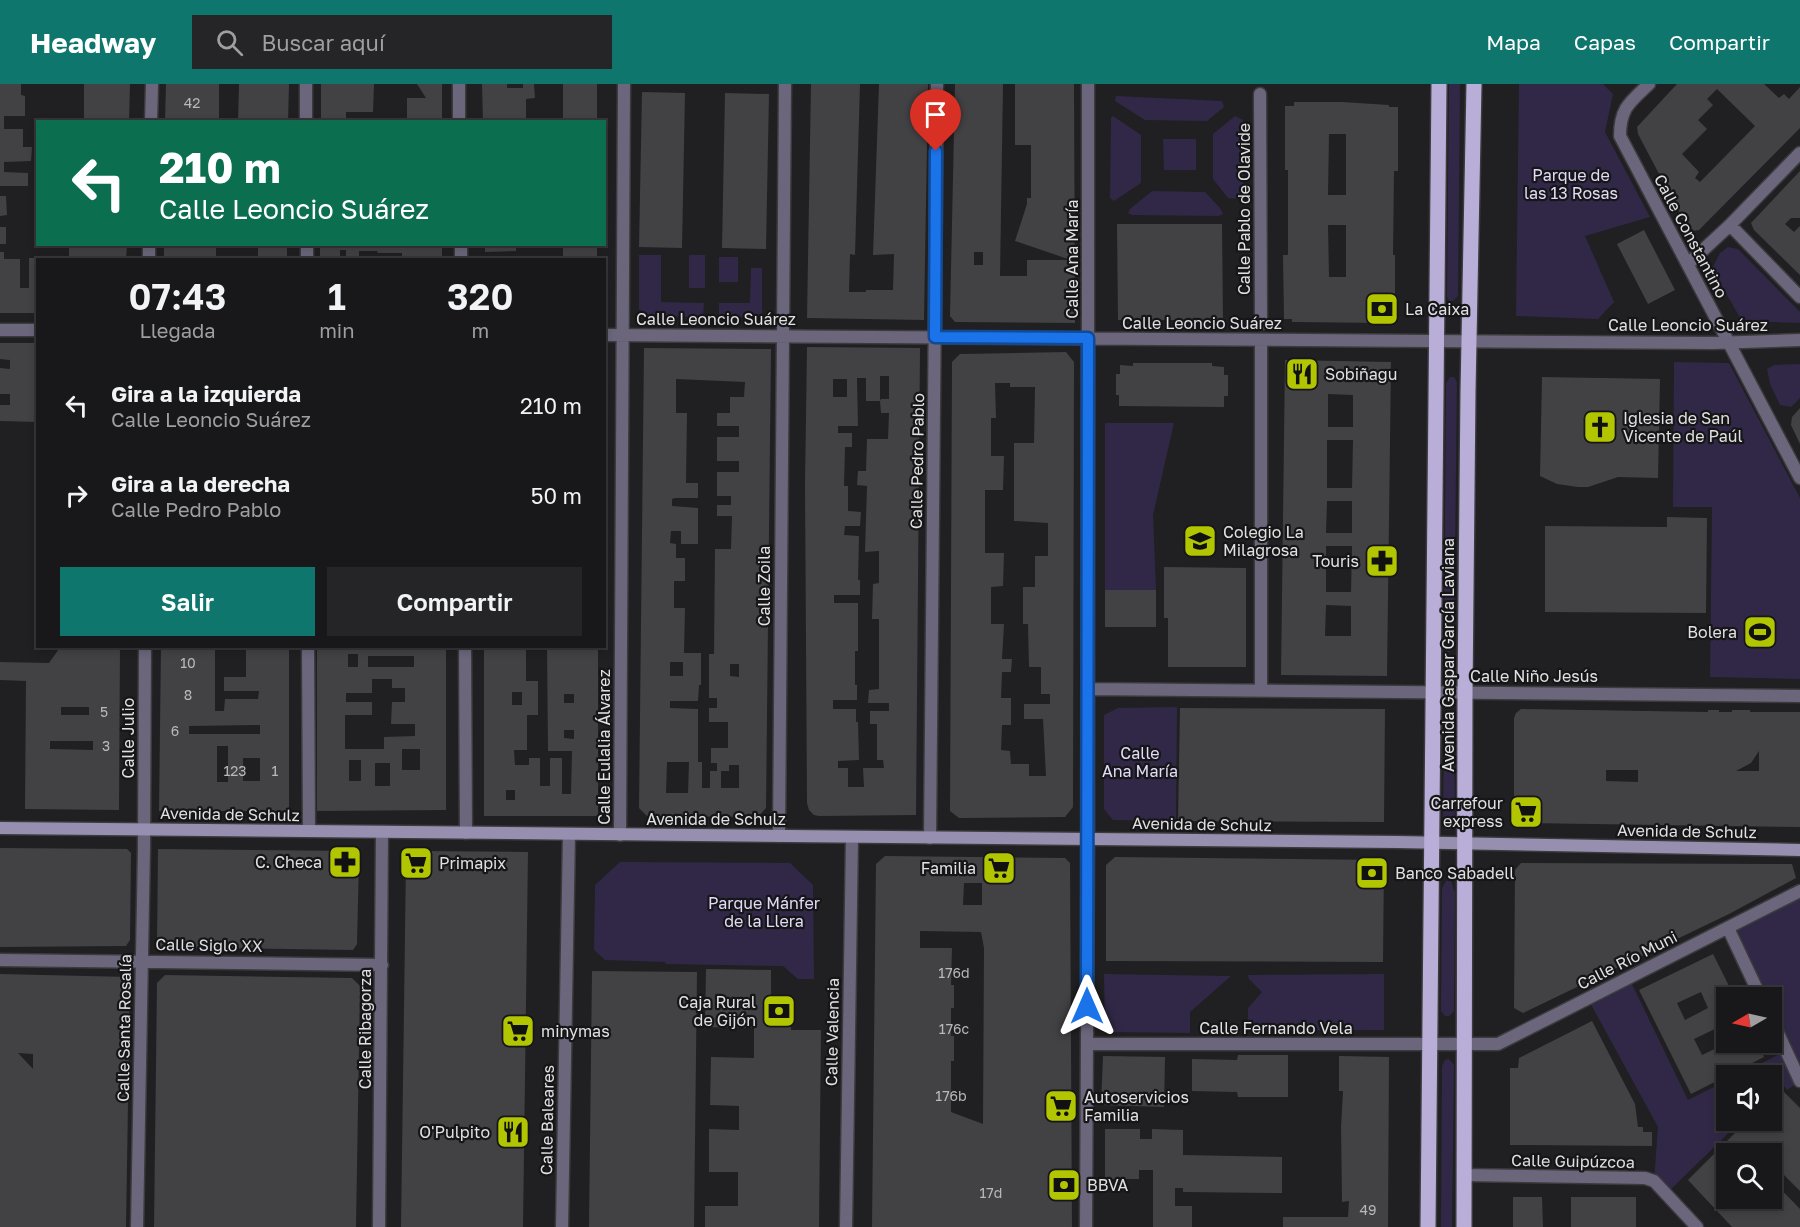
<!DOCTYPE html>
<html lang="es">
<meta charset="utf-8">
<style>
:root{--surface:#181719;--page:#252426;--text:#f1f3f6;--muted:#9f9fa2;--line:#363638;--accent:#0f766e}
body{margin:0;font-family:"Golos Text",sans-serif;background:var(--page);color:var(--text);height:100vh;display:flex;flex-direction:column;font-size:22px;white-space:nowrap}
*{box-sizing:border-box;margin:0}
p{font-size:20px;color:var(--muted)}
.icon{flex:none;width:33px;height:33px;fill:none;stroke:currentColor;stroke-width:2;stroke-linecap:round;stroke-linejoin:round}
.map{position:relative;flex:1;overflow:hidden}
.drawer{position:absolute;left:36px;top:174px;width:570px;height:390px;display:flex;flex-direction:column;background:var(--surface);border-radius:0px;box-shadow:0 3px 9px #0003,0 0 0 2px var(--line)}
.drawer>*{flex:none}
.banner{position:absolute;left:36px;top:36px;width:570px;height:126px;border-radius:0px;box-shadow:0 3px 9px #0003,0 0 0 2px var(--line);background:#0b6e4f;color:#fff;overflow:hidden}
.needle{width:39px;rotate:261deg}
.tools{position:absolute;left:1716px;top:903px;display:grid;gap:12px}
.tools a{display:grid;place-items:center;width:66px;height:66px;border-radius:0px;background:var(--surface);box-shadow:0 3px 9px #0003,0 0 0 2px var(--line);font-size:30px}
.pin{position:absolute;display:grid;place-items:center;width:51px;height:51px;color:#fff;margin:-62px -26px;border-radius:50% 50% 50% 0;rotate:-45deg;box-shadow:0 0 6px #0007}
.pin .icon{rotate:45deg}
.me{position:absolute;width:66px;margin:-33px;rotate:0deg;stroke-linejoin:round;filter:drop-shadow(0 0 4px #0008)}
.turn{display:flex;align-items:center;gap:21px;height:126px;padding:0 24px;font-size:27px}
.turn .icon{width:78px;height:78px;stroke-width:2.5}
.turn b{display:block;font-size:42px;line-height:51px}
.eta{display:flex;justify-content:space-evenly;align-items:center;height:102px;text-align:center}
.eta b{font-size:36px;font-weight:600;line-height:42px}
.action{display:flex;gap:12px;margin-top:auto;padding:12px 24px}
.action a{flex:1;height:69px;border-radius:0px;background:var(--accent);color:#fff;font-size:24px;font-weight:600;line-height:69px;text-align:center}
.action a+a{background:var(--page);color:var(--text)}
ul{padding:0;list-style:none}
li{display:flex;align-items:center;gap:18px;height:90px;padding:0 24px}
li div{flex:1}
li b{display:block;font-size:22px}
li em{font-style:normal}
header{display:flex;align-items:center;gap:36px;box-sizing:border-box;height:84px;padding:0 30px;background:var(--accent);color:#fff}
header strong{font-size:28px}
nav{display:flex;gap:33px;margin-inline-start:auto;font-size:21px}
.search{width:420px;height:54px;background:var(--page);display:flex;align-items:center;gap:15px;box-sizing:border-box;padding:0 21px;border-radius:0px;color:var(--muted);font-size:22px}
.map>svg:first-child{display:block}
.green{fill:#312847}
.building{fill:#424244;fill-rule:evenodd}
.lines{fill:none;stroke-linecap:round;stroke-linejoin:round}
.street-casing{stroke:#3b3a3c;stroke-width:15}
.secondary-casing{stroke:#3b3a3c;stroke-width:15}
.primary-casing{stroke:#3b3a3c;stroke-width:18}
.street{stroke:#6b667b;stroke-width:12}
.secondary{stroke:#978faf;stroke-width:12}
.primary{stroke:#b9aed8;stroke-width:15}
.route-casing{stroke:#114b97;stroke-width:15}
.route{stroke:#1a73e8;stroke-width:10}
.labels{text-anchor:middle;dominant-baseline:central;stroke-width:4.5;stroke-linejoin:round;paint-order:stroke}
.number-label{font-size:14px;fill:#b9b9ba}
.park-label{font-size:16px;fill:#e2daf8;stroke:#161618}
.street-label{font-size:16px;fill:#e1e1e2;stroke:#161618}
.poi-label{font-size:16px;fill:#e1e1e2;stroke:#161618;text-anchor:start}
</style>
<header>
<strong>Headway</strong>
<div class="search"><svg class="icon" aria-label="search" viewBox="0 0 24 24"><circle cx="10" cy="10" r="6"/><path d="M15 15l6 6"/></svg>Buscar aquí</div>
<nav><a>Mapa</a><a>Capas</a><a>Compartir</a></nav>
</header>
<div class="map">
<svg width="1800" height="1143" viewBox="0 0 1800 1143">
<rect width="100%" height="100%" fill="#201f21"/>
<path class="green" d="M1449 0H1460L1458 212 1453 217H1449L1447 213Z
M1519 0H1603L1613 10 1605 48 1650 133 1585 152 1614 218 1598 235 1516 232Z
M1116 12 1222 17 1224 23 1207 37 1145 36 1115 17Z
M1113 32 1141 51V99L1114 117 1110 114 1111 34Z
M1235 32 1243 36V111L1240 115 1228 114 1213 95V50Z
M1163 55H1196V86H1164Z
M1152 107 1205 108 1220 124 1223 130 1219 132 1132 131 1128 129 1130 125Z
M1728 163 1738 165 1800 228V239L1742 237 1712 185 1720 169Z
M639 171H661V218L704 219 703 233 647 232 639 225Z
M689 171H705V204H689Z
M719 173H738V198H719Z
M751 184H762V233H719V219H750Z
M1674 278 1729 279 1800 414V595L1710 593 1712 423H1673Z
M1800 280V314L1791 323 1780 321 1770 300 1767 285 1774 281Z
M1450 293H1454L1457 298 1454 562 1450 568H1446L1444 562 1446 299Z
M1105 339H1174L1153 431 1156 506H1105Z
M1177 623 1176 737 1113 736 1104 725V631L1118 624Z
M1447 636H1452L1454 640 1455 740 1450 746H1445L1443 739 1444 641Z
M620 778 790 779 813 801 814 895H798L783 882 666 880 665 878 605 876 594 866 595 801Z
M1446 797H1451L1455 809 1454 927 1449 932H1445L1441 927 1442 804Z
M1800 807V997L1787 1006 1781 998 1772 1007V992L1737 991 1786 967 1772 936V914L1761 913 1728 844Z
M1104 890 1231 892 1190 928V949L1105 948Z
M1384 890V946L1248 947V924L1262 908 1249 895 1248 891Z
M1629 894 1688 1016 1726 997V1036L1741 1037 1666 1110 1654 1097 1658 1043 1588 915Z
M1449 975 1454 981 1452 1143H1441L1442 982 1445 976Z"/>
<path class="building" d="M0 0H21V11L25 12V32H4V45H23V63H32L31 77 4 78V88L28 89V102H0Z
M84 0H130L129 38H84Z
M166 0H219V38H165Z
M239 0H289L288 38H238Z
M321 0H374L373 28H346V38H321Z
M417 0H442V38H407V14H426Z
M482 0H507V4H523V0H534L535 14 526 15V38H483Z
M563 0H597V38H563Z
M811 0H860L855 171 850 170 849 208H866V206H893L894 170 873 171 879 0H928L924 236 807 234Z
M955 0H1003L1000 192H1027V176H1071L1015 157 1027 120V114H1031V61H1015V0H1074L1075 239 955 238 950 232ZM974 168H983V181H974Z
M1677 0H1764L1779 14 1784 10 1789 15 1800 3V44L1699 146 1693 147 1687 143 1638 50 1637 43ZM1717 5 1755 42 1700 98 1695 94 1699 88 1682 70 1707 45 1698 36 1713 21 1707 15Z
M642 8 685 9 682 164 639 163Z
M725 9 769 10 766 165 722 164Z
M1294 18H1342L1389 21V23H1398V87H1394L1393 171H1395V235H1387V239L1292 238V235H1284L1283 171H1288V86H1285V22H1294ZM1329 50H1346V111H1328ZM1328 141H1346V193H1329Z
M1800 87V134H1791L1785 140 1794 148 1800 142V191L1754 146 1751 139Z
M0 112H6L7 131 0 132Z
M1117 140H1222L1223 236H1118Z
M0 143H6V160H0Z
M1644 146 1675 206 1648 220 1617 160Z
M69 160H127L126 176H69Z
M164 160H216V173H210V176H164Z
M258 160H287V176H258Z
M320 160H442V176H402V169H378L377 167H359V176H346V166H340V176H320Z
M485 160H516V167L485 168Z
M563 160H597V176H569V173H563Z
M0 168H4V175H20V204H29V174H38V229H0Z
M0 259H38V338L0 337V321H10V310H0V284L10 285V276L0 275Z
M807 263 920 264 916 731 819 732 814 731 809 726 807 719 805 401ZM880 292H889V315H881L880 317 881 329H889L888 355H867L866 387H858L857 401 867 402 865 468 879 467V499L873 500 872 535H879V605L869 606 868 619H889V627H870V640H877V676H883L884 684H863L864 703H848V684H838V677L859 676 858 638H856V625H833V616H857V601H855V567H858V519H834V511H860V496H858L859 452 844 451 845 442H860L861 428 848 427V402H844L845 363H852V349H838V342H858L857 294H866V317H880ZM833 295H847V313H833Z
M644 264 771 265 766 724 758 733 647 732 639 724ZM676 295 745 298 744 313H730V329H717V342H739V353H717V377H739V388H717V412H731V421H717V432H732L731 465H715L714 570H709V614H717V624H709V638H728V664H711V679H717V687H710V704H702V678H698V625L670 624V617H698L699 601H701V569H684L685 524H674V497H685V474H676V460L670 459 671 447H681V460H698V424L672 422V415L675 414H698V399H686L687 329H676ZM670 578H683V592H670ZM730 580H739V593L730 592ZM667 678H689L688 709H666ZM729 681H739V704H721V687H729Z
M1066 268 1074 278 1073 723 1065 733 959 734 950 727 952 278 960 270ZM995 299H1010V303H1035L1034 359H1014V437L1048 439V472H1035V503H1023V540H1028L1029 583H1041V610H1050V620H1024V635H1043L1046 692H1029V680H1011L1010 667 1001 666 1002 641H1011V614H1001L1002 588H1011L1012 575H1002L1004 540H991V503L1003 502 1004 469H985V406H1003L1004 372H991V334H996Z
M1285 276 1391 278 1387 592 1281 591ZM1328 310 1353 311V343H1328ZM1327 356H1353L1352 404H1327ZM1327 417H1352V449H1326ZM1326 462H1352L1351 508H1326ZM1326 521 1351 522V552H1325Z
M1133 279H1212V282L1224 283V291H1228V312H1224V323L1119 322V311H1116V290H1120V281L1133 282Z
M1542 293 1660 295 1658 394 1618 393 1588 403H1578L1557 400 1540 392Z
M1800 324V360L1791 341 1792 333Z
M1667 433 1707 434 1706 529 1545 528V442L1667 443Z
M1164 483 1246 484V583H1168V534H1164Z
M1105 506H1156V543H1105Z
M61 562H120L119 726 25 725 26 597 0 596V578L49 579ZM61 623H89V631H61ZM50 657H93V666L50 665Z
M161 562H215V627H224L225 615H258L259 607H224V593H246V562H289V727H159ZM260 641V650H189V642ZM217 662H228V698H217ZM243 674H260V697H243Z
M317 562H446V726L317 727ZM348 570H358V583H348ZM368 572H414V583H368ZM372 595H392V604H405V618H392L391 640H415V652L384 653V665H345V631H372V618H346V609H372ZM402 665H420V686H402ZM349 676H361V697H349ZM375 679H390V702H375Z
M484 562H526V597H538V631H527V666H514L515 681H529V674H540V702H550V674H562V710H571L572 667H548L547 562H598V732H484ZM512 608H522V621H512ZM564 610H574V619H564ZM564 646H574V655L564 654ZM506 706H515V716H506Z
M1180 624 1385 625 1384 738 1178 737Z
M1521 625 1708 628V626H1719V628H1732V626H1750V628H1800V743L1518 739 1514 732V634L1516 629ZM1759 667V687H1736L1751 679ZM1606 686H1638V698L1606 697Z
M0 764 127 765 131 769 130 856 126 862 0 863Z
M158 765 352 767 359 775 357 860 353 866 157 863Z
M414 767 528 768 523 1143H401L406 777Z
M885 772 1065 774 1070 779 1072 1143H872L876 780ZM964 799H982V821H963ZM920 847 981 848 984 864 983 1040 951 1028V977H954V952H951V924H954V901H951L952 864H920Z
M1115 773 1384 776 1383 878 1106 877V781Z
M1521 779 1792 780 1796 794 1729 830 1523 929 1514 924 1515 786Z
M1713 870 1735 914H1726V958H1757L1764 973 1691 1010 1639 906ZM1701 908 1708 924 1685 936 1677 919ZM1717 944 1725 960 1702 971 1694 955Z
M706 885 771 886V912H791V946H821L819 1143H705V1122H738V1088H709V1045L739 1046V1022L710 1021 711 973 754 974V944L705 943Z
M592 887 697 888 694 1143H589Z
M0 890 130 893 126 1143H0ZM18 969 33 970V985Z
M165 891 352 894 360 902 356 1143H154L157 899Z
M1592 937 1635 1020 1638 1043H1643V1048H1652V1062L1510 1061V984H1518L1519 974Z
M1238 971H1288V1013H1238L1237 1008 1192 1007V975L1237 976Z
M1103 972 1165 973 1164 1023 1101 1021Z
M1339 972 1389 973 1388 1143H1283V1133H1348L1349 1117 1342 1118 1341 1043 1343 1007H1339Z
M1780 1004 1800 1024V1107L1772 1079V1070H1726V1114H1772V1096L1800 1125V1143H1732L1688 1096 1748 1036H1772V1012Z
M1105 1045H1140V1055H1152V1045L1183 1046V1071L1282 1073V1109L1183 1108V1104H1175V1122H1192V1143H1153V1086H1139V1095H1105Z
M1513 1113H1542L1543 1143H1513Z
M1571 1113H1636V1143H1571Z"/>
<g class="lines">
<defs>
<path id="street" d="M306 0V38
M459 0V38
M1649 0C1630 18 1620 24 1620 52L1800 394
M1260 10 1261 240
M151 38 152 0
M1730 141 1800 213
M307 160V176
M461 160V176
M149 176V160
M1688 180 1730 141 1800 69
M0 246H38
M604 251 1714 259 1800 256
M1261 256V606
M308 562 309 747
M465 562 466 749
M1088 605 1800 612
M620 751 624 0
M779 752 785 0
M930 754 937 0
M1728 844 1761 914
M0 876 382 881
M1772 936 1800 997
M1087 960H1498L1800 807
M1464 1091 1645 1094 1654 1097 1697 1143
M137 1143 144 763 145 562
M379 1143 382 748
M562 1143 569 750
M846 1143 852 753
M1086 1143 1088 755V0"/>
<path id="secondary" d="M0 744 1397 758 1800 766"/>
<path id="primary" d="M1428 1143 1439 0
M1464 1143 1465 609 1468 308 1474 0"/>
</defs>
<use href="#street" class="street-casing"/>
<use href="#secondary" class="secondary-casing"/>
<use href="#primary" class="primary-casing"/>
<use href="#street" class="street"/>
<use href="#secondary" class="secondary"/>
<use href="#primary" class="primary"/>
</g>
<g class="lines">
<defs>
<path id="route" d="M936 67 935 253 1088 254 1087 922"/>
</defs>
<use href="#route" class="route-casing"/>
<use href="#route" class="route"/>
</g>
<defs>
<symbol id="bank-square" viewBox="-11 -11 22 22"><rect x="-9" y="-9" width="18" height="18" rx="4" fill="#b1c500" stroke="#161618"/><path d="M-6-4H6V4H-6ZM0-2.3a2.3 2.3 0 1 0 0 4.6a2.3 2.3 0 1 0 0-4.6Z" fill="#111"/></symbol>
<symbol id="restaurant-square" viewBox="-11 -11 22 22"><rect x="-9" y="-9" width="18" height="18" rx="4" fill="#b1c500" stroke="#161618"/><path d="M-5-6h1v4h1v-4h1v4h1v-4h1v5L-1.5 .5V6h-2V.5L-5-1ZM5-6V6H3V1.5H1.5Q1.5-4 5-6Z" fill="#111"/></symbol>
<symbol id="church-square" viewBox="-11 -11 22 22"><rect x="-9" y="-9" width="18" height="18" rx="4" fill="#b1c500" stroke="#161618"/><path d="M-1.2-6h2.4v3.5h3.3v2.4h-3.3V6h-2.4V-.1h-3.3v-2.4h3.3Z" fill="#111"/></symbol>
<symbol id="school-square" viewBox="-11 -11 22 22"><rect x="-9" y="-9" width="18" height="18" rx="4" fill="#b1c500" stroke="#161618"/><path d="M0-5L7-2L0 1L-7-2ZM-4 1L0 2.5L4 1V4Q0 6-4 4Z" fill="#111"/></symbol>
<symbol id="pharmacy-square" viewBox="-11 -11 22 22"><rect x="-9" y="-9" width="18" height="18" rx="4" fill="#b1c500" stroke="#161618"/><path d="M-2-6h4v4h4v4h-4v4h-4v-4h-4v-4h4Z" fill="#111"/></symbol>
<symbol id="stadium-square" viewBox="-11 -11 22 22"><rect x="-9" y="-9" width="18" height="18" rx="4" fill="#b1c500" stroke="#161618"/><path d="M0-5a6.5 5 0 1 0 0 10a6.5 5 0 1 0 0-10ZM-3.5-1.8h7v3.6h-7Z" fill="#111"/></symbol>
<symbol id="supermarket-square" viewBox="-11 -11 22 22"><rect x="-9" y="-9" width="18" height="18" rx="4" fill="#b1c500" stroke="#161618"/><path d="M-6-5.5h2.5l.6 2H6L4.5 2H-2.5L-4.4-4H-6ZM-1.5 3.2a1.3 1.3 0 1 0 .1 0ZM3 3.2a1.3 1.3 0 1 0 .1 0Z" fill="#111"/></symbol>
</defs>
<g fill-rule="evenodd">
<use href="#bank-square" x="1363" y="206" width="38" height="38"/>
<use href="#restaurant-square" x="1283" y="271" width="38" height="38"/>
<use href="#church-square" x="1581" y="324" width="38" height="38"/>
<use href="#school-square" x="1181" y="438" width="38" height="38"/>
<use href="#pharmacy-square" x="1363" y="458" width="38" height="38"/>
<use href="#stadium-square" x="1741" y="529" width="38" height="38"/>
<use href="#supermarket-square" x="1507" y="709" width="38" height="38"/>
<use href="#pharmacy-square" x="326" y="759" width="38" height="38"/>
<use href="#supermarket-square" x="397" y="760" width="38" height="38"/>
<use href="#supermarket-square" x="980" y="765" width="38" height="38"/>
<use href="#bank-square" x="1353" y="770" width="38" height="38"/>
<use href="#bank-square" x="760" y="908" width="38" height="38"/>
<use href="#supermarket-square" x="499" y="928" width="38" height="38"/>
<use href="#supermarket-square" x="1042" y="1003" width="38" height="38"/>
<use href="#restaurant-square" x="494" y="1029" width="38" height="38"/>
<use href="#bank-square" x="1045" y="1082" width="38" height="38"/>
</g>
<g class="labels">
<g class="number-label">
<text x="192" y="18">42</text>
<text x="188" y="578">10</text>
<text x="188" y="610">8</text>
<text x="104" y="627">5</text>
<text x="175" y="646">6</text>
<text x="106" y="661">3</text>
<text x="235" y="686">123</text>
<text x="275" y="686">1</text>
<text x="954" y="888">176d</text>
<text x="954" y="944">176c</text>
<text x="951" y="1011">176b</text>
<text x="991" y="1108">17d</text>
<text x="1368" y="1125">49</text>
</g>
<g class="park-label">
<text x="1571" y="91">Parque de<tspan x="1571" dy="18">las 13 Rosas</tspan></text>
<text x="1140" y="669">Calle<tspan x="1140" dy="18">Ana María</tspan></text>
<text x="764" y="819">Parque Mánfer<tspan x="764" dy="18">de la Llera</tspan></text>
</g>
<g class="street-label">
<text transform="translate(1244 125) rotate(-90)">Calle Pablo de Olavide</text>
<text transform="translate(1691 152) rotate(62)">Calle Constantino</text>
<text transform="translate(1072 175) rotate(-90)">Calle Ana María</text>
<text x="716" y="235">Calle Leoncio Suárez</text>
<text x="1202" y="239">Calle Leoncio Suárez</text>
<text x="1688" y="241">Calle Leoncio Suárez</text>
<text transform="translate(917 377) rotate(-89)">Calle Pedro Pablo</text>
<text transform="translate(764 502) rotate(-90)">Calle Zoila</text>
<text transform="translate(1448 571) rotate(-90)">Avenida Gaspar García Laviana</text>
<text x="1534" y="592">Calle Niño Jesús</text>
<text transform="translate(128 654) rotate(-90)">Calle Julio</text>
<text transform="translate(604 663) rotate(-90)">Calle Eulalia Álvarez</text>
<text transform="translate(230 730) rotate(1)">Avenida de Schulz</text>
<text x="716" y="735">Avenida de Schulz</text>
<text transform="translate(1202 740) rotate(1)">Avenida de Schulz</text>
<text transform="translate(1687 747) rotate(1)">Avenida de Schulz</text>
<text transform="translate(209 861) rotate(1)">Calle Siglo XX</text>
<text transform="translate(1627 876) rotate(-27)">Calle Río Muni</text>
<text transform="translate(124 944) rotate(-89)">Calle Santa Rosalía</text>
<text x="1276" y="944">Calle Fernando Vela</text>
<text transform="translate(365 945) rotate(-90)">Calle Ribagorza</text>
<text transform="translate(832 948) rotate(-89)">Calle Valencia</text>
<text transform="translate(547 1036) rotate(-89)">Calle Baleares</text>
<text transform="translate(1573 1077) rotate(1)">Calle Guipúzcoa</text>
</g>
<g class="poi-label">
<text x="1405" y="225">La Caixa</text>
<text x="1325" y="290">Sobiñagu</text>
<text x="1623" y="334">Iglesia de San<tspan x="1623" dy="18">Vicente de Paúl</tspan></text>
<text x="1223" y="448">Colegio La<tspan x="1223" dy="18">Milagrosa</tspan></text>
<text x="1359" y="477" text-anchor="end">Touris</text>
<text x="1737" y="548" text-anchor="end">Bolera</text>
<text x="1503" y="719" text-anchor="end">Carrefour<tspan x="1503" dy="18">express</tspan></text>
<text x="322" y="778" text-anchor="end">C. Checa</text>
<text x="439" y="779">Primapix</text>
<text x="976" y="784" text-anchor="end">Familia</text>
<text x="1395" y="789">Banco Sabadell</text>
<text x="756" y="918" text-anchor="end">Caja Rural<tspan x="756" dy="18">de Gijón</tspan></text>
<text x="541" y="947">minymas</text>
<text x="1084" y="1013">Autoservicios<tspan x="1084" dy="18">Familia</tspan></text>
<text x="490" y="1048" text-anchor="end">O'Pulpito</text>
<text x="1087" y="1101">BBVA</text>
</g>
</g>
</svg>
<div class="tools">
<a><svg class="needle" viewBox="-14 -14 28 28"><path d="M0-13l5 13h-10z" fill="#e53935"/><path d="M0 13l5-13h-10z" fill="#9f9fa2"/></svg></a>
<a><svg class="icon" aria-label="sound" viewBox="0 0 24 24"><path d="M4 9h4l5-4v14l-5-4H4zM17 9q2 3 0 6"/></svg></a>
<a><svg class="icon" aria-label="search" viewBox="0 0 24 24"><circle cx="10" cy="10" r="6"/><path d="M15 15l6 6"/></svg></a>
</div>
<div class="pin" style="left:936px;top:67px;background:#d93025"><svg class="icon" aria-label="arrive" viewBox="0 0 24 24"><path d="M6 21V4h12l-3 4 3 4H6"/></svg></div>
<svg class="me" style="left:1087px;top:922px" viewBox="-20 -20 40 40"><path d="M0-17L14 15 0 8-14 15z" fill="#1a73e8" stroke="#fff" stroke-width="4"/></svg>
<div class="banner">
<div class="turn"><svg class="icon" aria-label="left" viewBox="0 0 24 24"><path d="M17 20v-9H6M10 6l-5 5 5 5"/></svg><div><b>210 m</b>Calle Leoncio Suárez</div></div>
</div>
<section class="drawer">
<div class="eta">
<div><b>07:43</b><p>Llegada</p></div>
<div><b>1</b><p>min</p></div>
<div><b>320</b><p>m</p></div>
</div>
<ul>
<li><svg class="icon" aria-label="left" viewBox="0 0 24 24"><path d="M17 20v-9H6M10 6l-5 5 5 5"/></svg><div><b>Gira a la izquierda</b><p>Calle Leoncio Suárez</p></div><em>210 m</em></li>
<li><svg class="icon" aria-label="right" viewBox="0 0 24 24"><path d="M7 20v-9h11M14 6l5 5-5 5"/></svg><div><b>Gira a la derecha</b><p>Calle Pedro Pablo</p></div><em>50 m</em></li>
</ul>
<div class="action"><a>Salir</a><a>Compartir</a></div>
</section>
</div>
